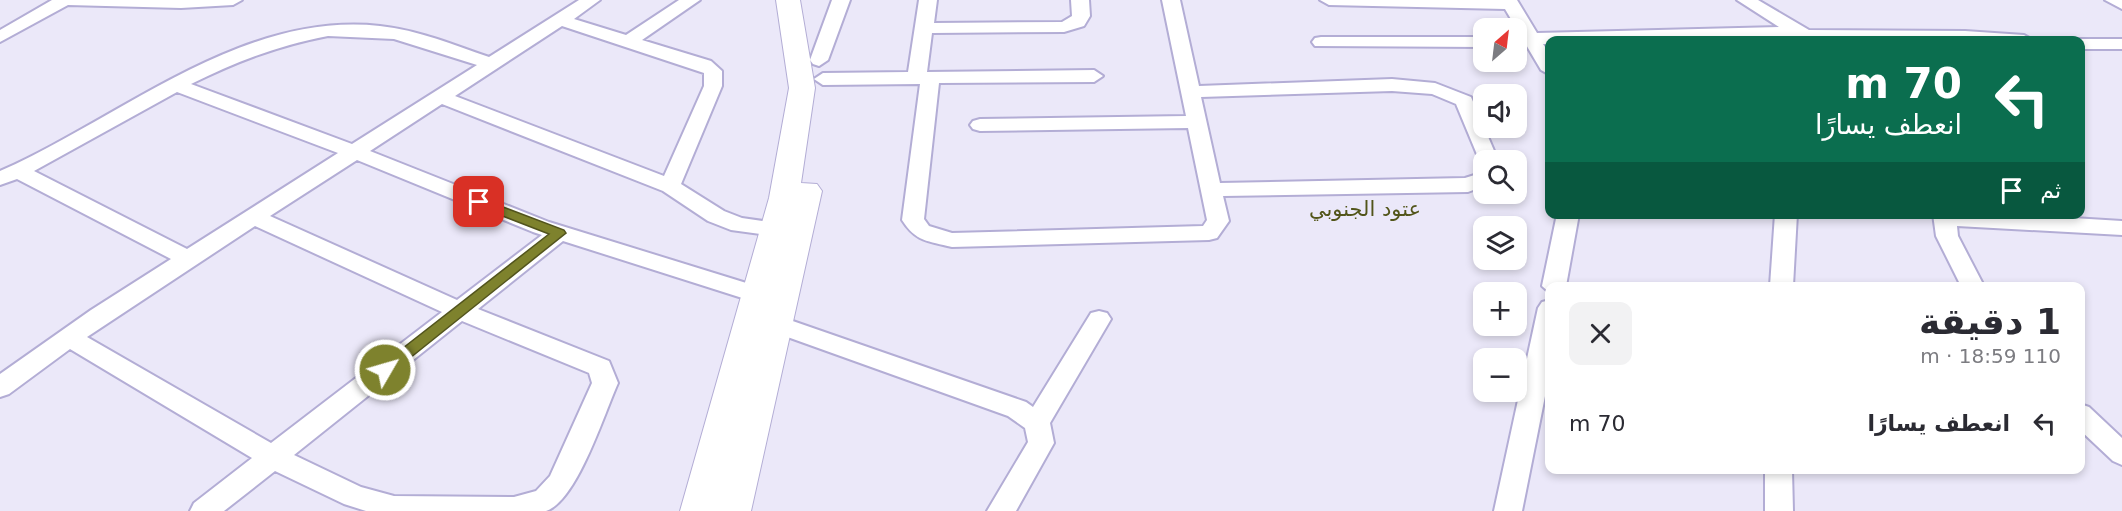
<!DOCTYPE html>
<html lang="ar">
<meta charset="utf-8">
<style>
:root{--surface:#fff;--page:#f2f2f3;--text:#2b2b33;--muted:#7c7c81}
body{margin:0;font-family:"DejaVu Sans","Noto Naskh Arabic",sans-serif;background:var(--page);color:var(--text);direction:rtl;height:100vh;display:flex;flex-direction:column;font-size:22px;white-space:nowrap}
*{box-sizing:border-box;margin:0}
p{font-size:20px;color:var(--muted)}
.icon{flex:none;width:33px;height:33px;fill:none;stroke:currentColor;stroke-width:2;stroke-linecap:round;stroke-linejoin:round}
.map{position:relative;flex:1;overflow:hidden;direction:ltr}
.drawer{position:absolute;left:1545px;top:282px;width:540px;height:192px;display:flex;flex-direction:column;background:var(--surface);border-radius:12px;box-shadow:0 3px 9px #0003;direction:rtl}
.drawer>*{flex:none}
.banner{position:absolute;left:1545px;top:36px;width:540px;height:183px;border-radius:12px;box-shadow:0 3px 9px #0003;direction:rtl;background:#0b6e4f;color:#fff;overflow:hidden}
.needle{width:39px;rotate:28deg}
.controls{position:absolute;left:1473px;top:18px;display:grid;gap:12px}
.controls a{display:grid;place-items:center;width:54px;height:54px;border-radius:12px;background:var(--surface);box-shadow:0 3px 9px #0003;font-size:30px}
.pin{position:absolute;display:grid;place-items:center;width:51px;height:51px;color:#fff;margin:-26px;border-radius:12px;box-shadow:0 3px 9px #0006}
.me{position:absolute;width:66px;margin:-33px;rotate:52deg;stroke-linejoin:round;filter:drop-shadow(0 0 4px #0008)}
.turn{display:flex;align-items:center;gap:21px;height:126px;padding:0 24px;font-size:27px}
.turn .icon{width:78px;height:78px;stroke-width:2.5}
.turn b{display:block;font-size:42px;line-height:51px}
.then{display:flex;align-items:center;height:57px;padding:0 24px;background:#0003;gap:12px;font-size:22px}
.round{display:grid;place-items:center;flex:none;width:63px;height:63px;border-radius:12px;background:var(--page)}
.head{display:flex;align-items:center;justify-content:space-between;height:102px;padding:0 24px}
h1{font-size:36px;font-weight:700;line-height:45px}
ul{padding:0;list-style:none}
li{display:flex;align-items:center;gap:18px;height:78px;padding:0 24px}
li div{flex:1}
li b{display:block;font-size:22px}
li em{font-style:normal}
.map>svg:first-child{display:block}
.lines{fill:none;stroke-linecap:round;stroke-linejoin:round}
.street-casing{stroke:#b3add5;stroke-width:4}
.secondary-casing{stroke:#b3add5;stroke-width:2}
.street{fill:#fff;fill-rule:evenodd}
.secondary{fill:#fff;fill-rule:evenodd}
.route{fill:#7e822d;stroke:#52541d;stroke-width:1.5}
.labels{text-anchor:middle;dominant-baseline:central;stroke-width:4.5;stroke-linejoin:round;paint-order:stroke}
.neighbourhood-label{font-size:21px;fill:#52551a;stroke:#ebe8f9}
</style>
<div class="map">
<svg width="2122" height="511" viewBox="0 0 2122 511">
<rect width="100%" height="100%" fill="#ebe8f9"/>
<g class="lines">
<defs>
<path id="street" d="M52 0H242L233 5 181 8 68 5 0 42V30Z
M579 0H600L574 19 626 35 679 0H700L642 40 711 61 722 71V86L681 184 724 211 742 218 784 224 787 229 784 234 776 236 731 230 708 221 663 191 442 104 370 151 549 222 766 289 770 295 766 301 758 303 563 241 478 309 609 361 618 383C604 414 577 501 546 511H366L344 504 275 471 224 511H190L194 503 252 458 70 349 9 394 0 397V374L91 310 171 259 17 179 0 185V171C121 118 240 11 380 26 418 30 454 45 489 57ZM562 26 704 73V86L664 176 455 96ZM328 36 394 39 477 65 352 144 191 84C238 61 277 46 328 36ZM177 92 338 153 187 249 34 171ZM357 160 533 232 542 235 457 300 270 216ZM255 226 442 312 271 443 87 337ZM462 321 589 373 592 383 550 476 536 491 514 497 394 496 361 487 294 455Z
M832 0H850L828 60 819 66 813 64 810 60Z
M919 0H937L934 23 1062 22 1072 16 1071 0H1089L1090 16 1084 26 1064 32 932 33 927 72 1094 70 1103 76 1094 82 939 83 924 219 929 226 952 233 1203 226 1207 220 1188 128 980 131 973 129 970 125 973 121 980 119 1186 116 1162 0H1180L1199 86 1392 79 1435 83 1471 97 1498 160H1484V165L1481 164 1456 104 1432 94 1392 91 1201 97 1220 183 1465 178 1484 172V186L1468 192 1223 196 1229 221 1217 238 1209 240 952 247C928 241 916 242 902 220L920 84 823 85 814 79 823 73 908 72Z
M1320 0H1517L1537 33 1779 27 1737 0H1758L1809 30 1965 31 2024 35 2033 40H1805L1796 37 1550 40V44H1543L1550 54V75L1541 70 1505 9 1329 5Z
M2105 0H2122V9Z
M1321 37H1484V47L1315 46 1312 42 1315 38Z
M2080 39H2122V49H2080V40H2073Z
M1557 214H1579L1566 286H1550V293L1542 286Z
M1775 214H1797L1793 286H1770Z
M1933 214H2008L2122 221V235L1957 226 1958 236 1984 286H1961L1936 236Z
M1550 300V371L1522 511H1494L1538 308 1542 302Z
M1099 311 1107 313 1111 319 1050 423 1054 443 1016 511H987L1028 442 1025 428 1008 416 768 330 764 324 768 318 776 315 784 318 1026 402 1033 407 1091 313Z
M2080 404 2089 407 2122 438V465L2113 461 2080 430Z
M1765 470H1792L1793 511H1765Z"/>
<path id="secondary" d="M776 0H800L815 88 801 183 817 184 822 191 751 511H680L769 198 789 88Z"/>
</defs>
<use href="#street" class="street-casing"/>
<use href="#secondary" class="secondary-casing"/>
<use href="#street" class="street"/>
<use href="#secondary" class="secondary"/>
</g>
<path class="route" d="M479 198 564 230 566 233 390 374H380L377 370 380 366 549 234 474 205V199Z"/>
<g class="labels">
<g class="neighbourhood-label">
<text x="1365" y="209">عتود الجنوبي</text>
</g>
</g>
</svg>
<div class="controls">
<a><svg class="needle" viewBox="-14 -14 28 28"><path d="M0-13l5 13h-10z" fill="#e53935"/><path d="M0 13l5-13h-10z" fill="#7c7c81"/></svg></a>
<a><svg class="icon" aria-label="sound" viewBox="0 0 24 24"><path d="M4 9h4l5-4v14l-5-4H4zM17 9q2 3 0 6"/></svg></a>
<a><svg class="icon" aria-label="search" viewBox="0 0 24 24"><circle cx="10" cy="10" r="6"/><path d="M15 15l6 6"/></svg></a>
<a><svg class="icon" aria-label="layers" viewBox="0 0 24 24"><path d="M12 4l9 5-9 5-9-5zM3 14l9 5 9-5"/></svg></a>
<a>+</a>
<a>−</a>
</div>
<div class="pin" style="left:479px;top:202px;background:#d93025"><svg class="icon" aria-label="arrive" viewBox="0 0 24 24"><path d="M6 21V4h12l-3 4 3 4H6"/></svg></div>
<svg class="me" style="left:385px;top:370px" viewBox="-20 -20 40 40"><circle r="17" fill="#7e822d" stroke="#fff" stroke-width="3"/><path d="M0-11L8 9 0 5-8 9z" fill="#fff"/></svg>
<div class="banner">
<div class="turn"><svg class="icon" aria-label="left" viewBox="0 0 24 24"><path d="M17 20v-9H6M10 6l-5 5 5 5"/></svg><div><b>70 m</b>انعطف يسارًا</div></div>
<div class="then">ثم<svg class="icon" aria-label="arrive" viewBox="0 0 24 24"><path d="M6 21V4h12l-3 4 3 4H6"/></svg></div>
</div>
<section class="drawer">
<div class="head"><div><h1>1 دقيقة</h1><p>110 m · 18:59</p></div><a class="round"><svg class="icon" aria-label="close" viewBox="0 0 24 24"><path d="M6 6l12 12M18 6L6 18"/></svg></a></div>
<ul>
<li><svg class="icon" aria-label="left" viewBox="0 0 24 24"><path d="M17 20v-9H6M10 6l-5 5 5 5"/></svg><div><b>انعطف يسارًا</b></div><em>70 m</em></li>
</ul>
</section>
</div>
